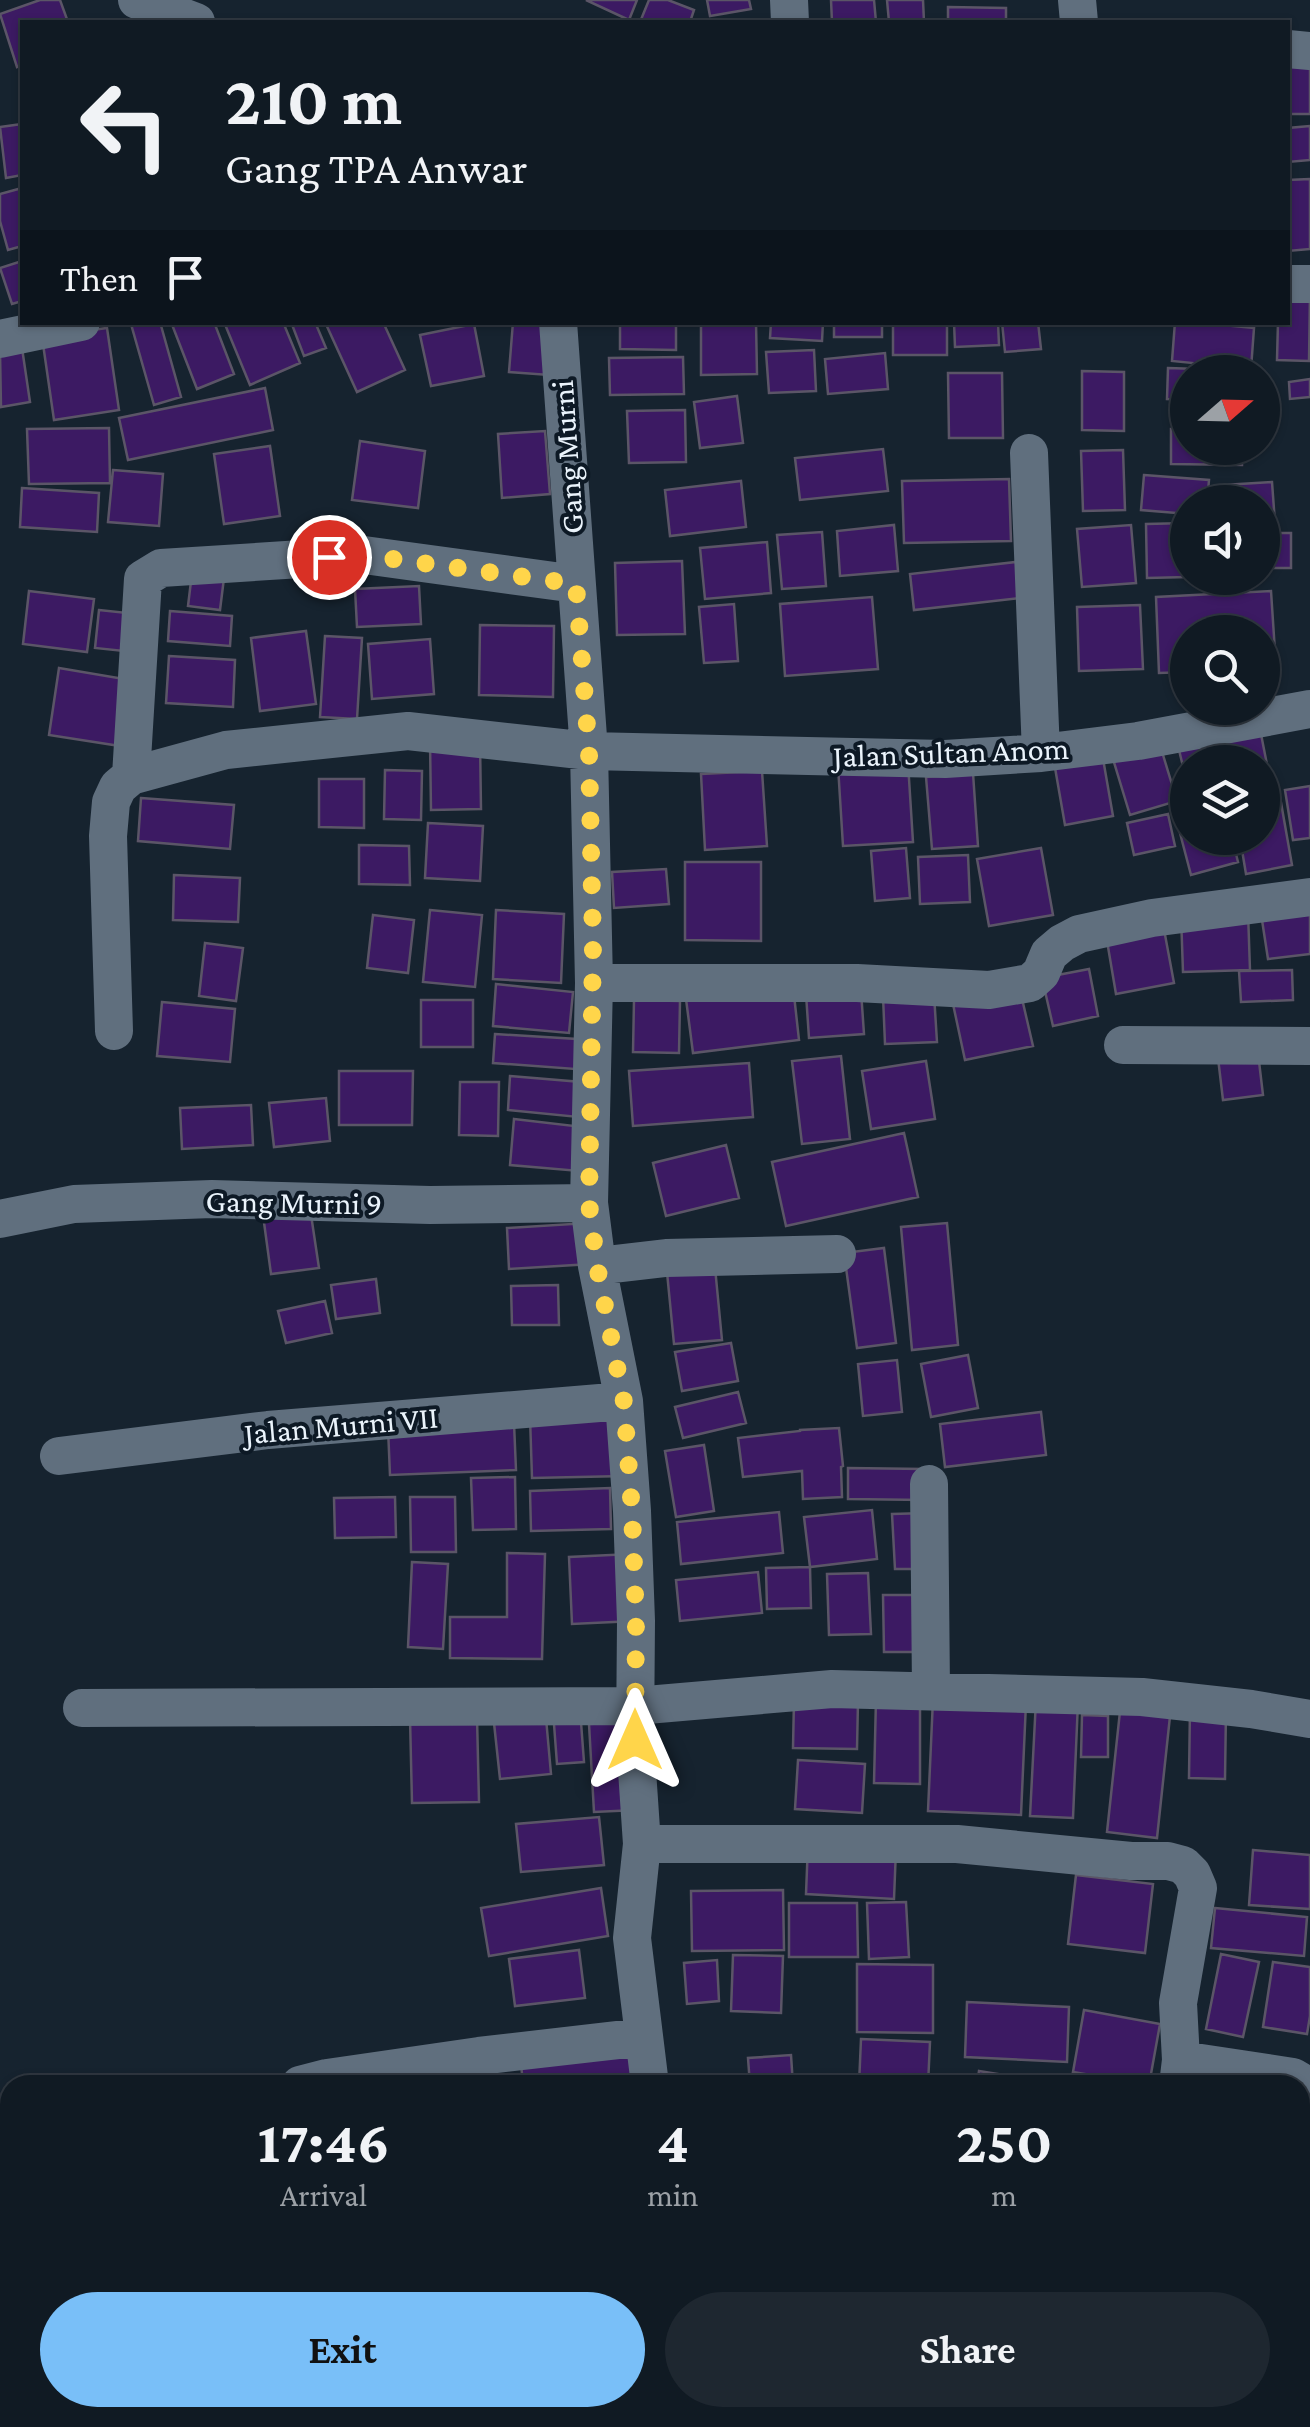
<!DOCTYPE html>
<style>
:root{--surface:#101a23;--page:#1e2730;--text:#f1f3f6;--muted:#9ca1a6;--line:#303841;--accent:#79bff8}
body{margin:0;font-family:"Crimson Pro",serif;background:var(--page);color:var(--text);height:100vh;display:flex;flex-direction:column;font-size:38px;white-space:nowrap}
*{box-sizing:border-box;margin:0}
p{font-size:32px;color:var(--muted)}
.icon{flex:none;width:55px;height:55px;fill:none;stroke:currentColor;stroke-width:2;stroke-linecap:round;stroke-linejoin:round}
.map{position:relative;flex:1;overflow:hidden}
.panel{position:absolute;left:0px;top:2075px;width:1310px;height:352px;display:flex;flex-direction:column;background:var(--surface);border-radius:30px 30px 0 0;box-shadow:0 2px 8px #0004,0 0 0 2px var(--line)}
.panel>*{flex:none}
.top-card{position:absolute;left:20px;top:20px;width:1270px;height:305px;border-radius:0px;box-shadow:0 2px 8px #0004,0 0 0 2px var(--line);background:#101a23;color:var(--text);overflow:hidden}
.needle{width:65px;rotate:70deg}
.controls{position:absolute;left:1170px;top:355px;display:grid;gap:20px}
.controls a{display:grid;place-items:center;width:110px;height:110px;border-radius:50%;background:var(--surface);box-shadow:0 2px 8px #0004,0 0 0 2px var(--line);font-size:50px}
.pin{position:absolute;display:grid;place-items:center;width:85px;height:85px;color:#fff;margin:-42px;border:5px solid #fff;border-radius:50%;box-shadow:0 2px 10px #0007}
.me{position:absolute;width:110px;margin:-55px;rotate:0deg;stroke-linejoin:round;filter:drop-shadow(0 0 8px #0008)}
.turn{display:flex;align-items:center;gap:35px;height:210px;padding:0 40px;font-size:45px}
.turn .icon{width:130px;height:130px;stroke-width:2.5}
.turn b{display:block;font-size:70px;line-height:85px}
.then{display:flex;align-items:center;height:95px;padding:0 40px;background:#0003;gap:20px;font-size:38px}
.eta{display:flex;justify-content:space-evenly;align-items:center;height:170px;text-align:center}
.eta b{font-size:60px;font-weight:700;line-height:70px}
.button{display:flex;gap:20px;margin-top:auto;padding:20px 40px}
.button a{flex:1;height:115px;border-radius:60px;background:var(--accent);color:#111;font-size:40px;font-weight:700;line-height:115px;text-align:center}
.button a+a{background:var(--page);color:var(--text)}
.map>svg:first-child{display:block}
.building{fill:#3c1a63;stroke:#5b5567;stroke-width:2.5}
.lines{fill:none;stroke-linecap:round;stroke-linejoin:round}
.street{stroke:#606f7e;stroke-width:38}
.route{stroke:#ffd54a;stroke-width:18;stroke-dasharray:0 32.4}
.labels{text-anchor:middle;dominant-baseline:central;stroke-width:8;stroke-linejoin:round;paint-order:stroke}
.street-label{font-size:32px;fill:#eaf3fb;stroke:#0d1925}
</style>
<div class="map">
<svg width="1310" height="2427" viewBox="0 0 1310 2427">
<rect width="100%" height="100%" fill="#16232f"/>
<path class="building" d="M40 0H60L68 22H22V65L17 67 0 14Z
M586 0H637L629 20Z
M649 0H668L694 10 690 22H640Z
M707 0H749L751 9 710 16Z
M831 0H874L876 22H832Z
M887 0H923L924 22H889Z
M948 7 1006 8V22H948Z
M1288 67H1310V114H1288Z
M22 124V175L6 178 0 127Z
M1310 126V160L1288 162V128Z
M1310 179V249L1288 251V180Z
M22 188V246L8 250 0 221V194Z
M22 261V301L12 304 0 268Z
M1288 292 1310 293 1309 361 1277 360 1278 322H1288Z
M134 322H160L181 397 154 405 131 324Z
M171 322H214L234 374 197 389Z
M224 322H283L300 363 250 385Z
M291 322H315L326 348 304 356Z
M325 322H383L405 370 357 392Z
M513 322H553L549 375 509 372Z
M620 322H676V350L620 349Z
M701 322H756L757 374 701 375Z
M771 322H823L822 341 770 338Z
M834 322H882V337H834Z
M893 322H947V355H893Z
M954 322H998L999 345 955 347Z
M1002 322H1038L1041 349 1005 352Z
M1175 322H1224V325L1254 328 1251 369 1172 361Z
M474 324 484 376 431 386 420 335Z
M107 328 119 410 54 420 42 337Z
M22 348 30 402 1 407 0 351Z
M814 350 816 391 769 393 766 352Z
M885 353 888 389 828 394 825 359Z
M683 357 684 394 610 395 609 358Z
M1168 368 1257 371 1256 372H1188V400L1167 399Z
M1082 371 1124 372V431L1082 430Z
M948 373H1002L1003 438H949Z
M1310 379V397L1290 399 1289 382Z
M265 388 273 430 128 460 119 418Z
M737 396 743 443 700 448 694 402Z
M685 410 686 462 629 463 627 411Z
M109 428 110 483 29 484 27 429Z
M1171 429H1188V448H1242V465L1171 464Z
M545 431 550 494 502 498 498 434Z
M360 441 425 451 418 508 352 500Z
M270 446 280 516 224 524 214 454Z
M883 449 888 491 800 500 795 458Z
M1123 450 1125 510 1083 511 1081 451Z
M113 470 163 474 159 526 108 522Z
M1144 475 1209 480 1207 502H1188V514L1141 510Z
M1009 479 1011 541 904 543 902 481Z
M741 481 746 527 670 536 665 490Z
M1272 482 1275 523H1262V502H1225L1224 485Z
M22 488 99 493 97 532 20 527Z
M1188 523V577L1147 578 1146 524Z
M894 525 898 571 840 576 837 531Z
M1131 525 1136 583 1082 587 1077 529Z
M822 532 826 586 782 589 777 535Z
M1262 533H1291V568H1262Z
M767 542 771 593 705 599 700 548Z
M682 561 685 634 617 635 615 563Z
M1016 562 1021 598 914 610 910 574Z
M192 573 224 578 220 610 188 606Z
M419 586 421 624 357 627 355 589Z
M29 591 94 599 87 652 23 644Z
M1271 591 1276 667 1262 668V632H1188V672L1159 673 1156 597Z
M872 597 878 669 785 676 780 604Z
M734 604 738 661 704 663 699 607Z
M1140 605 1143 669 1079 671 1077 607Z
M99 610 137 614 133 652 95 648Z
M170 611 232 616 230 646 168 641Z
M480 625 554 626 553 697 479 695Z
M306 631 316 704 260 711 251 638Z
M325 636 362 638 357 719 320 717Z
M430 639 434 694 372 699 368 644Z
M169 656 235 660 233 707 166 703Z
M59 668 130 680 120 746 49 735Z
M1260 729 1272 790 1262 792V762H1229L1223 736Z
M430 741H480L481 809 431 810Z
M1209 744 1213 762H1188V787L1179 750Z
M1160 745 1177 801 1130 815 1113 759Z
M1102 753 1113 816 1065 825 1054 762Z
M908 763 913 842 843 846 838 766Z
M385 770 422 771 421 820 384 819Z
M762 771 767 846 705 850 701 774Z
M973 773 978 846 932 849 926 777Z
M319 779H364V828L319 827Z
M1310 786V838L1293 840 1285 790Z
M1280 797 1292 865 1246 874 1240 838H1262V801Z
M141 798 234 805 230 849 138 841Z
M1188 811V838H1232L1238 862 1191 875 1175 814Z
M1168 814 1175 846 1134 855 1127 823Z
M428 823 483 826 480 881 425 878Z
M359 845 409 846 410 885 359 884Z
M906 848 910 898 875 901 871 851Z
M1041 848 1053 915 989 926 977 859Z
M968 855 970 902 920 904 918 857Z
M685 862H761V941L685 940Z
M666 869 669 904 614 908 612 872Z
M174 875 240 878 238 922 173 920Z
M1310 900V954L1268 959 1260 907Z
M430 910 482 915 475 987 423 982Z
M496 910 564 914 561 983 493 979Z
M1248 912 1250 970 1183 972 1181 915Z
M373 915 414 920 408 973 367 968Z
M1163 924 1174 983 1116 994 1106 935Z
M205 943 243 948 236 1001 199 996Z
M1089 969 1098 1016 1053 1026 1042 978Z
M1292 970 1293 1000 1241 1002 1239 971Z
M496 984 573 992 569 1033 493 1026Z
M793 986 799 1040 693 1053 686 999Z
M1020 990 1033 1046 965 1060 953 1004Z
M861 991 864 1034 809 1038 806 994Z
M934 994 937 1042 885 1044 883 996Z
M421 1000H473V1047H421Z
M634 1000 680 1001 679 1053 633 1052Z
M162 1002 235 1009 230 1062 157 1056Z
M495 1034 577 1039 575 1069 493 1063Z
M1258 1053 1263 1095 1223 1100 1218 1058Z
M841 1056 850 1139 802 1144 792 1061Z
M926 1061 935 1119 871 1129 862 1071Z
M749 1063 753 1117 633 1126 629 1071Z
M339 1071H413L412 1125H339Z
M510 1076 581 1082 578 1117 508 1110Z
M460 1082H499L498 1136 459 1135Z
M326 1098 330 1141 274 1147 269 1103Z
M251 1105 253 1145 182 1149 180 1108Z
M514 1119 583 1127 579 1171 510 1165Z
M904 1133 918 1197 786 1226 772 1162Z
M726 1145 739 1198 666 1216 653 1163Z
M310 1208 319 1268 271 1274 263 1215Z
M588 1223 591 1264 509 1269 507 1228Z
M947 1223 958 1345 912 1350 901 1227Z
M884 1248 896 1343 857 1348 844 1253Z
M714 1257 722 1340 674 1344 666 1262Z
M376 1279 380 1313 336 1319 331 1285Z
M558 1285 559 1325H512L511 1286Z
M325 1301 332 1333 286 1343 278 1311Z
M731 1343 738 1381 682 1391 675 1352Z
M968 1355 978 1408 931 1417 921 1364Z
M897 1360 902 1412 863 1416 858 1364Z
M738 1392 746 1423 683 1438 675 1407Z
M1041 1412 1046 1455 945 1467 940 1424Z
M623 1415 625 1476 532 1478 530 1417Z
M514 1423 516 1470 390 1475 388 1428Z
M839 1428 843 1466 841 1467 842 1497 803 1499 802 1471 743 1477 738 1438 800 1431V1430Z
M704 1445 714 1511 676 1517 665 1451Z
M848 1468 924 1469V1500L848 1499Z
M515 1477 516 1529 473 1530 471 1478Z
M610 1488 611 1529 531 1531 530 1491Z
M395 1497 396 1537 335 1538 334 1498Z
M410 1497H455L456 1552H411Z
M872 1510 877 1559 810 1567 804 1517Z
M779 1512 783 1553 681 1564 677 1522Z
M927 1513 929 1569H895L892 1514Z
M507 1553 545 1554 542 1659 450 1658V1617H507Z
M631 1554 634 1621 572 1624 569 1557Z
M412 1562 448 1564 443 1649 408 1647Z
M810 1567 811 1608 767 1609 766 1568Z
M758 1572 762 1613 680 1621 676 1580Z
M868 1573 871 1634 829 1635 827 1574Z
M883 1595H919V1652H884Z
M876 1699 920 1700V1784L874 1783Z
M933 1699 1026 1703 1021 1815 928 1811Z
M794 1700 858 1701 857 1749 793 1748Z
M1036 1700 1078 1702 1073 1818 1030 1816Z
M1121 1702 1171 1707 1157 1838 1107 1832Z
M1190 1708 1226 1709 1225 1779 1189 1778Z
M580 1709 584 1762 557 1764 553 1711Z
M1082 1715 1108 1716V1757H1081Z
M477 1717 479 1802 412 1803 410 1718Z
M546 1718 551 1774 500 1779 494 1723Z
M631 1722 636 1810 594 1812 589 1724Z
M798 1760 865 1764 862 1813 795 1809Z
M599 1817 604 1865 521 1872 516 1824Z
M808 1844 896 1849 894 1899 806 1894Z
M1253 1850 1310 1855V1909L1249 1905Z
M1076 1875 1153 1884 1145 1953 1068 1944Z
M601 1888 608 1936 489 1956 481 1908Z
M783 1890 784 1950 692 1951 691 1891Z
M906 1902 909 1957 869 1959 867 1903Z
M789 1903H857L858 1957H789Z
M1215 1908 1307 1917 1304 1956 1211 1948Z
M579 1950 585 1998 515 2006 509 1959Z
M1221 1954 1259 1962 1243 2037 1206 2029Z
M733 1955 783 1956 781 2013 731 2011Z
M717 1960 719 2001 687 2004 684 1963Z
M1273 1962 1310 1967V2016L1307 2034 1263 2027Z
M857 1964 933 1965V2033L857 2032Z
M967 2002 1069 2007 1067 2062 965 2057Z
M1084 2010 1160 2024 1149 2085 1073 2072Z
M861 2039 930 2042 928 2085H859Z
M644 2049 649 2085H523L521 2063Z
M791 2055 793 2085H750L748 2058Z
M979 2071 1066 2085H977Z
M734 2418H862L864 2427H785L783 2418 737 2427Z
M1002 2418H1015L1054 2427H1000Z"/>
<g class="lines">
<path class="street" d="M137 0 196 22
M789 0 790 22
M1077 0 1079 22
M1288 49 1310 51
M1288 284H1310
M558 322 589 751 594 983 589 1203 597 1266 624 1401 632 1511 636 1621 635 1741 642 1844 632 1938 650 2085
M0 339 81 322
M1029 453 1041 753
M131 776 143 579 161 568 364 555 576 584
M594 983H857L989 990 1030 983 1041 973 1049 954 1062 943 1079 934 1152 918 1310 897
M114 1031 108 836 111 802 118 787 131 776 226 750 408 731 589 751 945 759 1041 753 1138 741 1310 709
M1123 1045 1310 1046
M0 1219 74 1204 212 1199 430 1205 589 1203
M597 1266 666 1258 837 1254
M59 1456 268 1430 624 1401
M929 1484 931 1690
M82 1708 635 1706 832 1689 1142 1697 1251 1709 1310 1719
M642 1844H957L1131 1861H1168L1183 1865 1192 1874 1198 1888 1178 2003 1181 2060 1178 2085
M1181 2060 1293 2077 1303 2083 1310 2100
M300 2085 327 2078 479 2056 644 2037
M0 2135H10
M1300 2228 1310 2115
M670 2418 671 2427
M33 2427 35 2418
M1286 2427 1287 2418"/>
</g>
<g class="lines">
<path class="route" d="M329 557 364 555 576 584 589 751 593 945 589 1203 597 1266 624 1402 632 1511 636 1621 635 1740"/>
</g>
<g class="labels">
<g class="street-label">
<text transform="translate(567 457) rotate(-94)">Gang Murni</text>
<text transform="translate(951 752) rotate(-2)">Jalan Sultan Anom</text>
<text transform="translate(294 1202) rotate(1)">Gang Murni 9</text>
<text transform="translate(341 1425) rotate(-5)">Jalan Murni VII</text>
</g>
</g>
</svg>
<div class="controls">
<a><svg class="needle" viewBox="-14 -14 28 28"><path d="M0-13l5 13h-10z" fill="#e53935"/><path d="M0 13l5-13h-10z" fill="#9ca1a6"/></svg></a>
<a><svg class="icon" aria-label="sound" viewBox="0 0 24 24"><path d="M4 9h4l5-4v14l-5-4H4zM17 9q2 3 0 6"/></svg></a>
<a><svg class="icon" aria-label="search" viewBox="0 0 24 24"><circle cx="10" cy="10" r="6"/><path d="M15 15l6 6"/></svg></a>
<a><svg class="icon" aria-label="layers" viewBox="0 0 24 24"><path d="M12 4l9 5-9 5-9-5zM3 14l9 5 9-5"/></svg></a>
</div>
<div class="pin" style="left:329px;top:557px;background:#d93025"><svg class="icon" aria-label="arrive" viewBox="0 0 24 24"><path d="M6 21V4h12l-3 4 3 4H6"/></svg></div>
<svg class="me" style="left:635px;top:1740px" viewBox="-20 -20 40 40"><path d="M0-17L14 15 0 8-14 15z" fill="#ffd54a" stroke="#fff" stroke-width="4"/></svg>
<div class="top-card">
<div class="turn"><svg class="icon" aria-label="left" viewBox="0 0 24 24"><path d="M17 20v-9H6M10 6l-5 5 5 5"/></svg><div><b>210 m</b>Gang TPA Anwar</div></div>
<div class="then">Then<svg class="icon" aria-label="arrive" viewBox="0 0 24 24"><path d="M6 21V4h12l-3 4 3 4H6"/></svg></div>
</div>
<section class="panel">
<div class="eta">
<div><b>17:46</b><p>Arrival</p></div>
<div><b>4</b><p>min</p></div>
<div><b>250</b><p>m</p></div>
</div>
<div class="button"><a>Exit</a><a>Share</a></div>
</section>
</div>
